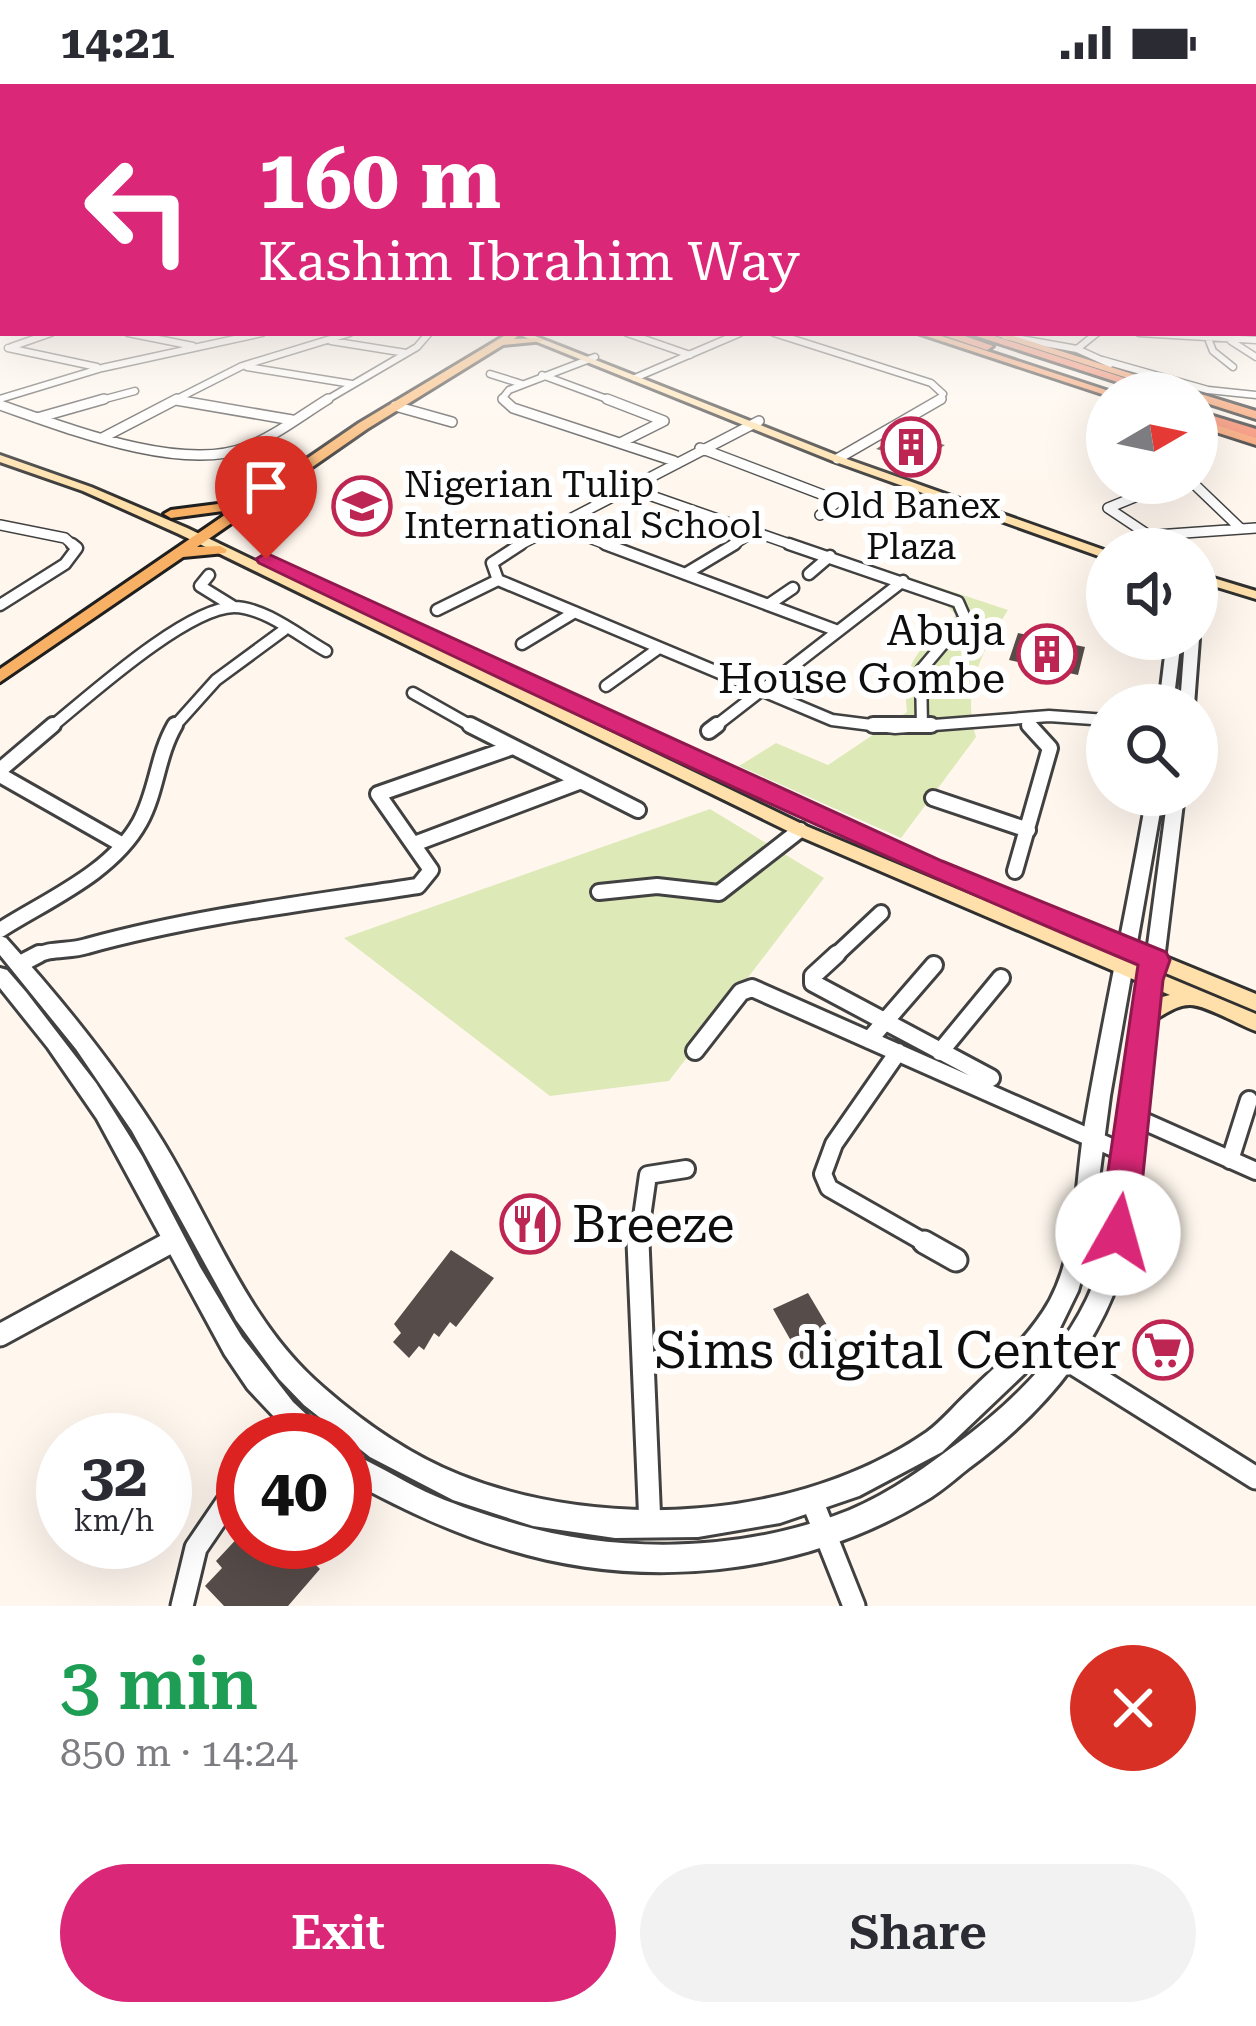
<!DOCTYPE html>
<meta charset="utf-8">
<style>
:root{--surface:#fff;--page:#f2f2f3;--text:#2b2b33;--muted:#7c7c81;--accent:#db2777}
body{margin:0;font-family:"Roboto Serif",serif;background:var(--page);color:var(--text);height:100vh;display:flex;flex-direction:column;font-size:45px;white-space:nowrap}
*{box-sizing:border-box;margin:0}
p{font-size:39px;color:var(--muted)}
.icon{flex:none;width:66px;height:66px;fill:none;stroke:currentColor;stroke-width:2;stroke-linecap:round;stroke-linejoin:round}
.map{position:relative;height:1522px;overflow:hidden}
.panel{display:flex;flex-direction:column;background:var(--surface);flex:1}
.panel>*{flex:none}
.guide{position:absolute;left:0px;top:0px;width:1257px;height:252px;box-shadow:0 12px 48px #0002;background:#db2777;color:#fff;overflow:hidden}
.needle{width:78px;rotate:81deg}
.controls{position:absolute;left:1086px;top:288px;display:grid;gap:24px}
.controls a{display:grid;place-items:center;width:132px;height:132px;border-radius:50%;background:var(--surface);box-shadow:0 12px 48px #0002;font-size:60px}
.speed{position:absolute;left:36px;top:1329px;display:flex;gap:24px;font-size:60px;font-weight:700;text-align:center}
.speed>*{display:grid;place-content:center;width:156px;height:156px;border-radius:50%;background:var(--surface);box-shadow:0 12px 48px #0002;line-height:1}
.speed small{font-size:30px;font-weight:400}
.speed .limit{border:18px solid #d22;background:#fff;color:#111}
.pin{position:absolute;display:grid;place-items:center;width:102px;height:102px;color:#fff;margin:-123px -51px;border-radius:50% 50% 50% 0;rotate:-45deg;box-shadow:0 0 12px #0007}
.pin .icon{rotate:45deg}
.me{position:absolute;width:132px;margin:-66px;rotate:7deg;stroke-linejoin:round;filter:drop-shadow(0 0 9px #0008)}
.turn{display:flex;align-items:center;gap:42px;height:252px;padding:0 60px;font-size:54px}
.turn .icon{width:156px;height:156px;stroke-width:2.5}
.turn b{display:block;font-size:84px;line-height:102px}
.round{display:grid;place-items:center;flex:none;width:126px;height:126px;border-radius:63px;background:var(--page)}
.head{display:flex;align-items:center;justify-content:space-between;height:204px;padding:0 60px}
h1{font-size:72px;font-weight:600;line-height:90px;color:#1e9e55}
.cta{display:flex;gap:24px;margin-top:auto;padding:24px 60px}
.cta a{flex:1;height:138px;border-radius:72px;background:var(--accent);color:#fff;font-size:48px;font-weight:600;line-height:138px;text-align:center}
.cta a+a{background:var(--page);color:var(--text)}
.status{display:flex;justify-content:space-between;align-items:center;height:84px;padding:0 60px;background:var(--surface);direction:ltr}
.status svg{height:33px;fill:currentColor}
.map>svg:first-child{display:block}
.green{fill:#dee9b8}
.building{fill:#564c4a}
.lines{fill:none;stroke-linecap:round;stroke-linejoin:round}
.minor-far5-casing{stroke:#414141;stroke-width:9}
.minor-far4-casing{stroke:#414141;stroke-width:12}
.minor-far3-casing{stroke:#414141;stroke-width:15}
.minor-far2-casing{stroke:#414141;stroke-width:20}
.minor-far1-casing{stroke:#414141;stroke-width:22}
.minor-casing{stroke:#414141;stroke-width:27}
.tertiary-casing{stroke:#414141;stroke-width:6}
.secondary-casing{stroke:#303030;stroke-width:6}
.primary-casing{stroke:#1f1f1f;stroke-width:6}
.trunk-casing{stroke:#1f1f1f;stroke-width:6}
.motorway-casing{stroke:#1f1f1f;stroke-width:6}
.minor-far5{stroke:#fff;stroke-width:6}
.minor-far4{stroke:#fff;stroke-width:9}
.minor-far3{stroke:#fff;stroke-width:10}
.minor-far2{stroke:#fff;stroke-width:14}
.minor-far1{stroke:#fff;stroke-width:16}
.minor{stroke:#fff;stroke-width:21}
.tertiary{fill:#fff;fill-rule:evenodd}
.secondary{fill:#ffe0aa;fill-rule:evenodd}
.primary{fill:#f8b065;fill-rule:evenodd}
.trunk{fill:#f6945e;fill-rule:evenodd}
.motorway{fill:#f47857;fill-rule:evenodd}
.route{fill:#db2777;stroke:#8e194d;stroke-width:3}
.labels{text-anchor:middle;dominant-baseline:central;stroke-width:12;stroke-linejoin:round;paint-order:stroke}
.far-poi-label{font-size:36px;fill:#0e0e0e;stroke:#fff;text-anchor:start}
.poi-label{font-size:42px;fill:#0e0e0e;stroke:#fff;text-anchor:end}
.near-poi-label{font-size:51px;fill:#0e0e0e;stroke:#fff;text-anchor:start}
</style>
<div class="status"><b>14:21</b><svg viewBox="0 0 49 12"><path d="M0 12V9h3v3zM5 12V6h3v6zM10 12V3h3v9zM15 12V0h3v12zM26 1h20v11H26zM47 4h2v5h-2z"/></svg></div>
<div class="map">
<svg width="1256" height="1522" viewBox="0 0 1256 1522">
<rect width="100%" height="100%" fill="#fff7ee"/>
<path class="green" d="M878 483 1008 526C983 565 961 606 976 653L901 754 739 682 776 659 828 681 907 628C901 574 920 567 956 531L939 514 867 490Z
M710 725 824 794 669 997 550 1012 344 854Z"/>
<path class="building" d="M901 349 945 361 921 377 876 365Z
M1018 549 1085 563 1078 591 1009 576Z
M451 1166 494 1194 456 1243 450 1238 439 1253 434 1249 424 1266 419 1262 409 1274 393 1258 401 1249 394 1240Z
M808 1209 840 1263 804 1280 773 1225Z
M243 1448V1458H293L320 1485 288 1522H224L205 1502 222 1484 216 1477Z"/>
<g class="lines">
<defs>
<path id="minor-far5" d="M128 249 193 262
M627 249 690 271
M774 249 931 299 943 310 937 318
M1139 249 1256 256
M1005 252 1077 265 1110 280
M331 257 406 269
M1209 257 1213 267 1233 283
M1231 257 1256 273
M11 263 51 249
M8 264 97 283
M1077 265 1097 249
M1102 276 1208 306 1256 311
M247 283 352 300
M490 290 522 300
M542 291 615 318
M635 294 740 249
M0 315 102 284 262 249
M176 316 190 318
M94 318 135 307
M171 318 242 282 350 249
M323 318 417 263 429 249
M506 318 502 315 509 306 595 273"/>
<path id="minor-far4" d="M503 315 513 324 674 377
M607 315 664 337 622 358
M176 316 292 336
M0 321C64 343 182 390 247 363 275 352 302 331 328 315
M395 322 452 338
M37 334 104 315
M104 353 177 315
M700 364 839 417 820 431
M837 375 941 315
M1193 399 1241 445
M626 403 798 463
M1135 413 1108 424 1150 452
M0 441 65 454 75 463
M555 441 613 463
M516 463 759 337
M730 463 755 447
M1130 463 1156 451 1256 444"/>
<path id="minor-far3" d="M521 460 492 479 498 496 832 636 895 644 1049 632 1107 636
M605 460 838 547
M789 460 958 518 965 534 921 586 922 643
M1124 465 1136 460
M685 490 735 460
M809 490 830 472
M209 491 200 502 234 523
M0 521 65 480 77 464 72 460
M768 521 793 504
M437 526 498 496
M522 560 575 528
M606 602 659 564
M413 609 475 644
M1026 634 1031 644
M50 644C88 613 186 524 234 523 264 523 301 553 326 567
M173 644 216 596 284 546
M713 644 903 497"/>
<path id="minor-far2" d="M470 641 638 726
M873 641H931
M709 647 717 641
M0 686 53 641
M0 691 123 761
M933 714 1028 746
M414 760 579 698
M1015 787 1050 664 1029 641
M599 808 657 802 719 809 800 746
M0 846C47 816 112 789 140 738 157 707 157 672 175 641
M33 873C52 863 68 868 87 862 196 832 307 819 418 802L431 786 378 710 510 664
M834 873 881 829"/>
<path id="minor-far1" d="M837 870 813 892V899L991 994
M20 880 39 870
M869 956 934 881
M695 967 741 908 752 904 1127 1070
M898 968 834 1060 823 1090 829 1104 929 1161
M940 968 1001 894
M1132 1032 1256 1087
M1230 1076 1249 1016
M165 1161 174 1156
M638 1161 648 1091 686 1085"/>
<path id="minor" d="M638 1158 650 1442
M924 1158 956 1176
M0 1251 171 1158
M1039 1258 1256 1394
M276 1356 294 1335
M813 1419 854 1522
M182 1522 196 1464 243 1395"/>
<path id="tertiary" d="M3 207V211L0 212V208Z
M1197 553 1199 555 1194 621H1180L1185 555H1197Z
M1167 555H1181L1173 621H1159Z
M1147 711H1163L1110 1012 1089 1170 1078 1207 1058 1248 1024 1290 942 1368 859 1412 780 1439 698 1453 615 1454 533 1442 453 1416 370 1373 304 1321 279 1295 236 1236 132 1047 76 965 0 871V852L6 854C64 918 118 985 163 1058 214 1141 248 1240 324 1304 364 1339 410 1371 460 1391 603 1448 798 1437 927 1348 942 1337 955 1321 968 1309 998 1280 1030 1252 1050 1216 1078 1163 1075 1096 1085 1039 1104 929 1128 821 1147 711Z
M1168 711H1184L1164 876 1156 896C1151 957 1143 1017 1137 1077 1132 1123 1130 1169 1113 1211 1084 1282 1030 1339 969 1384 955 1395 941 1408 925 1417 800 1492 642 1508 503 1464 447 1447 396 1422 345 1394V1367C373 1378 399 1395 426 1408 450 1419 477 1428 503 1436 608 1470 730 1469 834 1432 877 1417 915 1391 951 1364 1008 1323 1066 1268 1093 1201 1109 1162 1110 1118 1115 1077 1122 1016 1131 956 1138 896L1146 876Z
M0 884 7 886 26 908 96 999 142 1072 200 1183 242 1253 293 1318 324 1347 328 1356H296L248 1305 225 1271 97 1035 48 964 0 904Z"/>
<path id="secondary" d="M515 249H527L841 373 1107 467V475L833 377Z
M0 371 91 403 187 444 806 742 1256 930V947C1239 941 1206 921 1190 921 1168 921 1155 943 1136 940L1132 934C1141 919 1154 915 1170 911L794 750 179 450 83 407 0 378Z
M1197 489 1256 507V515L1197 497Z
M503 583 939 780 1256 910V927L925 788 498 590V584Z"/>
<path id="primary" d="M509 249H521L514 255 539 254 544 257 503 261 367 345 197 463 220 462 227 466 225 469 183 473 0 598V585L359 339Z
M218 420 225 424 223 427 171 434 164 430 171 426Z"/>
<path id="trunk" d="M917 249H932L1115 309 1105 311Z
M988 249H1004L1192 309H1174Z
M1195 309 1201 310 1256 327V335L1197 316Z
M1197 334 1256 353V361L1197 342Z"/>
<path id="motorway" d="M937 249H956L993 262 987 266Z
M967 249H985L1171 309H1151Z
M1197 327 1256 345V354L1197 335Z"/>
</defs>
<use href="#minor-far5" class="minor-far5-casing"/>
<use href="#minor-far4" class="minor-far4-casing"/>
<use href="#minor-far3" class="minor-far3-casing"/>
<use href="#minor-far2" class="minor-far2-casing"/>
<use href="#minor-far1" class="minor-far1-casing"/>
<use href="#minor" class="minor-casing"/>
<use href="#tertiary" class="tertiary-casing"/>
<use href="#secondary" class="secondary-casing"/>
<use href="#primary" class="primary-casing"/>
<use href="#trunk" class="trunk-casing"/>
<use href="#motorway" class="motorway-casing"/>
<use href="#minor-far5" class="minor-far5"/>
<use href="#minor-far4" class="minor-far4"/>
<use href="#minor-far3" class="minor-far3"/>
<use href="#minor-far2" class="minor-far2"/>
<use href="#minor-far1" class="minor-far1"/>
<use href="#minor" class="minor"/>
<use href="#tertiary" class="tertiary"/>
<use href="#secondary" class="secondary"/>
<use href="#primary" class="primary"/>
<use href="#trunk" class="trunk"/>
<use href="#motorway" class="motorway"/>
</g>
<linearGradient id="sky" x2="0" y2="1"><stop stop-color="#93cbee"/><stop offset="0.49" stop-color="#fffbf7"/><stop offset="1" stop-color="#fffbf7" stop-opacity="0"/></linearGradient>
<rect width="1256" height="416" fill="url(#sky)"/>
<path class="route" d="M266 469 942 777 1166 868 1170 876 1163 896 1137 1149 1131 1161 1118 1166 1105 1161 1099 1149 1138 881C840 756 549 619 259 479L256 475Z"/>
<defs>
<symbol id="building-ring" viewBox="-11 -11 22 22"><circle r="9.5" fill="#fff" stroke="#bd2652" stroke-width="1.5"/><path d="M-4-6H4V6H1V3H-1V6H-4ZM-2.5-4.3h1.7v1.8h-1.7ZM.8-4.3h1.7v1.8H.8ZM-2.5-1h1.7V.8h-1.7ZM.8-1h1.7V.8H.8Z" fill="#bd2652"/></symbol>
<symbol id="school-ring" viewBox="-11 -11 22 22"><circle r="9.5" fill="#fff" stroke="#bd2652" stroke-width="1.5"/><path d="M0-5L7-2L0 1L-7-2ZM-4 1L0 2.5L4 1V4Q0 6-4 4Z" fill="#bd2652"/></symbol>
<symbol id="restaurant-ring" viewBox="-11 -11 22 22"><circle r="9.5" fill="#fff" stroke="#bd2652" stroke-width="1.5"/><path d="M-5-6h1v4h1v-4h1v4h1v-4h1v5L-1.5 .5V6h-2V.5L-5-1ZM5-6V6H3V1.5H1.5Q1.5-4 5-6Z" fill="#bd2652"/></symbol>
<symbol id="supermarket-ring" viewBox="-11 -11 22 22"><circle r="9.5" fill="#fff" stroke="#bd2652" stroke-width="1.5"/><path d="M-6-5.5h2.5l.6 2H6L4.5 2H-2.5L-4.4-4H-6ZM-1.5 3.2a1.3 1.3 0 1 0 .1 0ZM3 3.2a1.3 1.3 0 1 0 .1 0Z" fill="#bd2652"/></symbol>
</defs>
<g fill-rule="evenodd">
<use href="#building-ring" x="878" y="330" width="66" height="66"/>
<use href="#school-ring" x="329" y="389" width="66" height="66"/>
<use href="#building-ring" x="1014" y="537" width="66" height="66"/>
<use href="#restaurant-ring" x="497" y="1107" width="66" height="66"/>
<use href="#supermarket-ring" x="1130" y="1233" width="66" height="66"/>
</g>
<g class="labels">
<g class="far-poi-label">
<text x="404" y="401">Nigerian Tulip<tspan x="404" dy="41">International School</tspan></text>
<text x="911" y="422" text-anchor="middle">Old Banex<tspan x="911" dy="41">Plaza</tspan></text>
</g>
<g class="poi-label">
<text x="1005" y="546">Abuja<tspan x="1005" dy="48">House Gombe</tspan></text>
</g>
<g class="near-poi-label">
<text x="572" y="1140">Breeze</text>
<text x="1121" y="1266" text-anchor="end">Sims digital Center</text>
</g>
</g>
</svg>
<div class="controls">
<a><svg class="needle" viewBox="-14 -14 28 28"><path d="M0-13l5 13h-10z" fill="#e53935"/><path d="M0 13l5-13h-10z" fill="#7c7c81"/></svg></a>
<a><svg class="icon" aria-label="sound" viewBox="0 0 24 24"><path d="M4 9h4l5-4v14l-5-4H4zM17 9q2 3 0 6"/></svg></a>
<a><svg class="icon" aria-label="search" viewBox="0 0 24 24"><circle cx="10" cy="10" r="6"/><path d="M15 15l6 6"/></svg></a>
</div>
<div class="speed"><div>32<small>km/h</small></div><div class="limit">40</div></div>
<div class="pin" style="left:266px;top:475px;background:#d93025"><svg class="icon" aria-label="arrive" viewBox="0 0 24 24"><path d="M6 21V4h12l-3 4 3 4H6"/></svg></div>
<svg class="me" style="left:1118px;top:1149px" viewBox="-20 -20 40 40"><circle r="19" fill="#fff"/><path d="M0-13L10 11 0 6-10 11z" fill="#db2777"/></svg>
<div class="guide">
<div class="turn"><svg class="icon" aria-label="left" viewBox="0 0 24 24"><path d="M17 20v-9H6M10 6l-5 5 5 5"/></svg><div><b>160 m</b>Kashim Ibrahim Way</div></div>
</div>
</div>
<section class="panel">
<div class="head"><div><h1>3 min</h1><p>850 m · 14:24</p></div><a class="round" style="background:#d93025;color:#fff"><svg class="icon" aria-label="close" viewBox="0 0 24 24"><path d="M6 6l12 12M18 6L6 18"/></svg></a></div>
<div class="cta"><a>Exit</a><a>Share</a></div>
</section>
